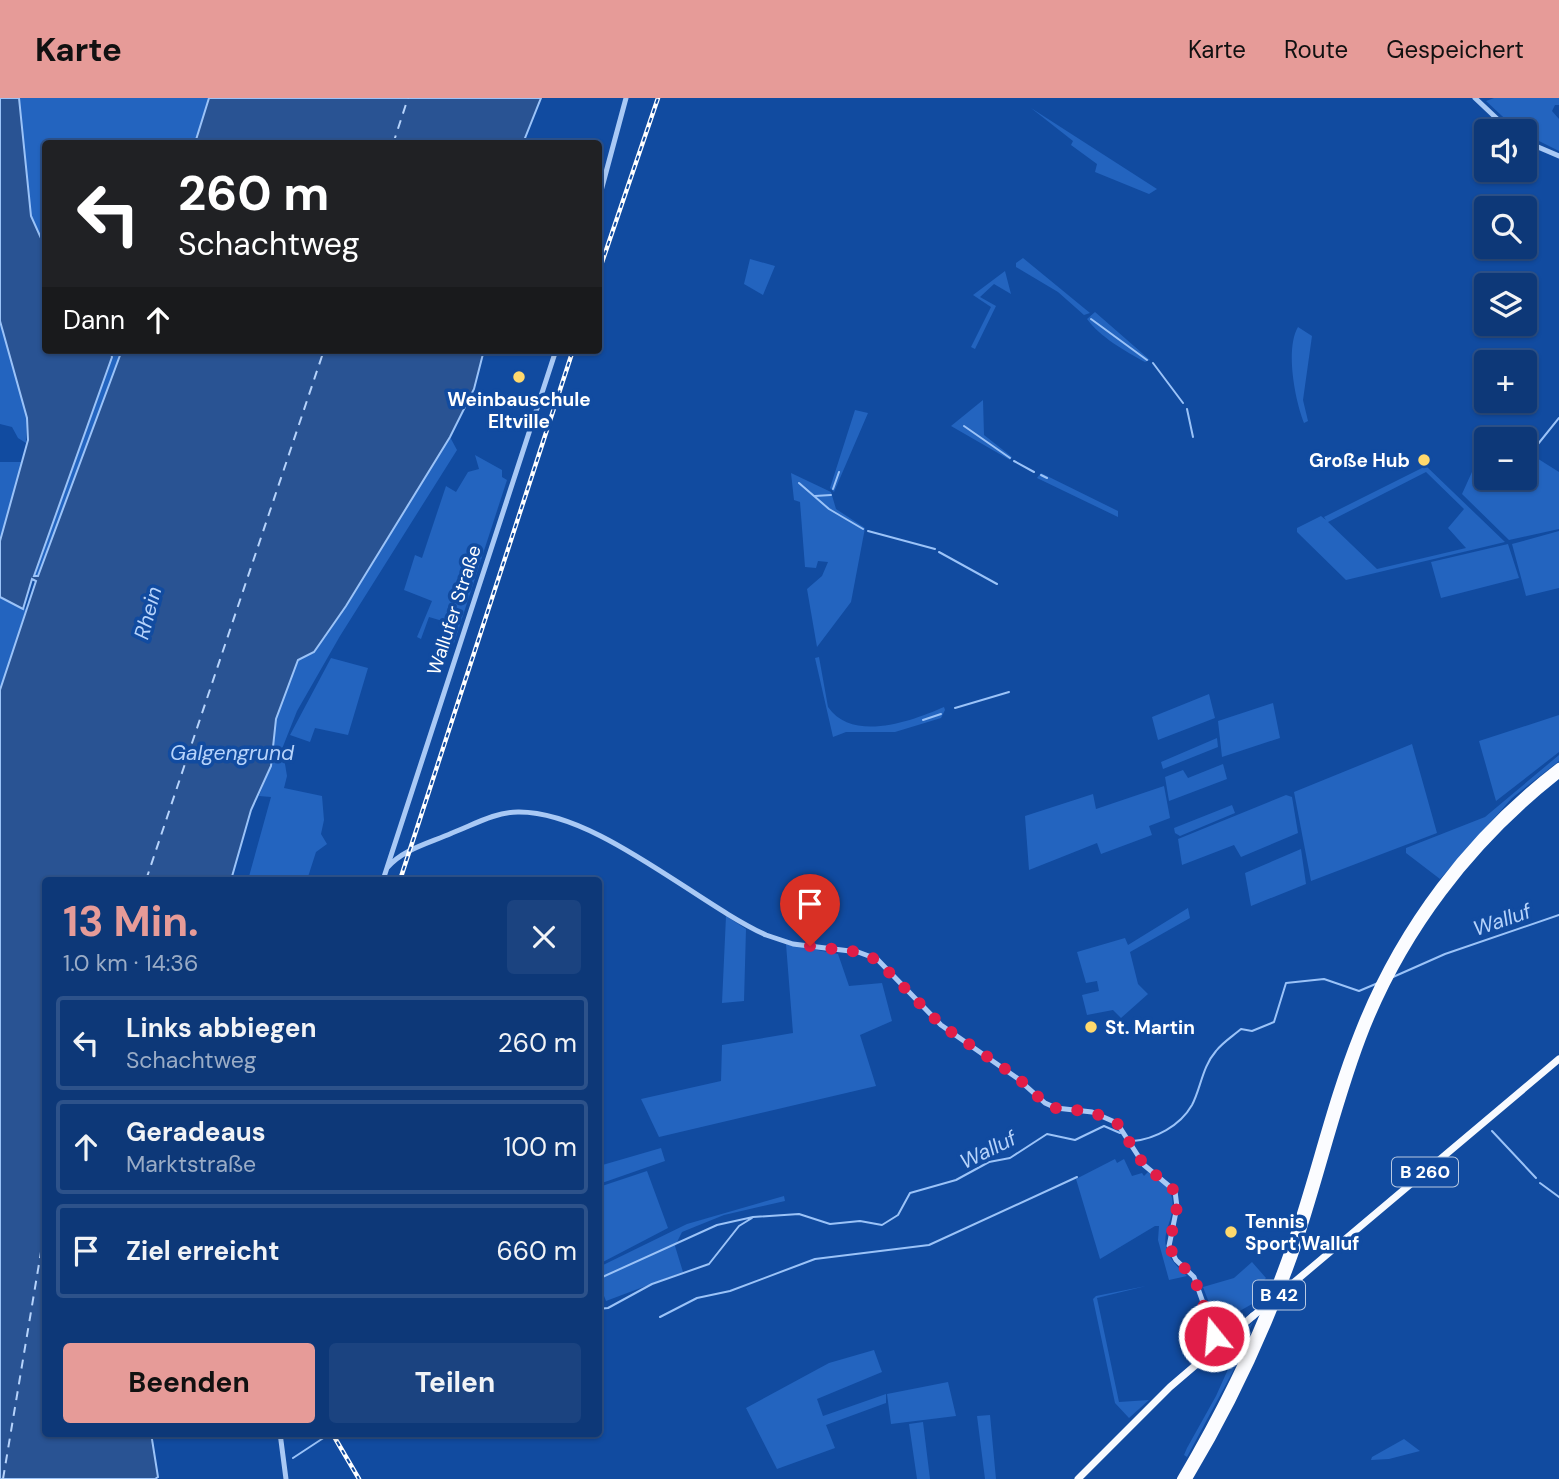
<!DOCTYPE html>
<html lang="de">
<meta charset="utf-8">
<style>
:root{--surface:#0d3878;--page:#1b4380;--text:#f1f3f6;--muted:#9aacc6;--line:#2d528a;--accent:#e69b98}
body{margin:0;font-family:"DM Sans",sans-serif;background:var(--page);color:var(--text);height:100vh;display:flex;flex-direction:column;font-size:26px;white-space:nowrap}
*{box-sizing:border-box;margin:0}
p{font-size:23px;color:var(--muted)}
.icon{flex:none;width:38px;height:38px;fill:none;stroke:currentColor;stroke-width:2;stroke-linecap:round;stroke-linejoin:round}
.map{position:relative;flex:1;overflow:hidden}
.details{position:absolute;left:42px;top:779px;width:560px;height:560px;display:flex;flex-direction:column;background:var(--surface);border-radius:7px;box-shadow:0 2px 5px #0004,0 0 0 2px var(--line)}
.details>*{flex:none}
.guide{position:absolute;left:42px;top:42px;width:560px;height:214px;border-radius:7px;box-shadow:0 2px 5px #0004,0 0 0 2px var(--line);background:#202124;color:#fff;overflow:hidden}
.tools{position:absolute;left:1474px;top:21px;display:grid;gap:14px}
.tools a{display:grid;place-items:center;width:63px;height:63px;border-radius:7px;background:var(--surface);box-shadow:0 2px 5px #0004,0 0 0 2px var(--line);font-size:35px}
.pin{position:absolute;display:grid;place-items:center;width:60px;height:60px;color:#fff;margin:-72px -30px;border-radius:50% 50% 50% 0;rotate:-45deg;box-shadow:0 0 7px #0007}
.pin .icon{rotate:45deg}
.me{position:absolute;width:77px;margin:-38px;rotate:343deg;stroke-linejoin:round;filter:drop-shadow(0 0 5px #0008)}
.turn{display:flex;align-items:center;gap:24px;height:147px;padding:0 21px;font-size:32px}
.turn .icon{width:91px;height:91px;stroke-width:2.5}
.turn b{display:block;font-size:49px;line-height:60px}
.then{display:flex;align-items:center;height:66px;padding:0 21px;background:#0003;gap:14px;font-size:26px}
.round{display:grid;place-items:center;flex:none;width:74px;height:74px;border-radius:7px;background:var(--page)}
.summary{display:flex;align-items:center;justify-content:space-between;height:119px;padding:0 21px}
h1{font-size:42px;font-weight:700;line-height:52px;color:var(--accent)}
.cta{display:flex;gap:14px;margin-top:auto;padding:14px 21px}
.cta a{flex:1;height:80px;border-radius:7px;background:var(--accent);color:#111;font-size:28px;font-weight:700;line-height:80px;text-align:center}
.cta a+a{background:var(--page);color:var(--text)}
ul{padding:0;list-style:none}
li{display:flex;align-items:center;gap:21px;height:94px;margin:0 14px 10px;padding:0 7px;border:4px solid var(--line);border-radius:7px}
li div{flex:1}
li b{display:block;font-size:26px}
li em{font-style:normal}
header{display:flex;align-items:center;gap:42px;box-sizing:border-box;height:98px;padding:0 35px;background:var(--accent);color:#111}
header strong{font-size:33px}
nav{display:flex;gap:38px;margin-inline-start:auto;font-size:24px}
.map>svg:first-child{display:block}
.green{fill:#2364bf;fill-rule:evenodd}
.water{fill:#295393;stroke:#9bc3f8;stroke-width:2}
.lines{fill:none;stroke-linecap:round;stroke-linejoin:round}
.stream{stroke:#9bc3f8;stroke-width:2}
.ferry{stroke:#b6d3fb;stroke-width:2;stroke-dasharray:9 7;stroke-linecap:butt}
.tertiary{stroke:#a9c9f5;stroke-width:5}
.primary{stroke:#f7faff;stroke-width:7}
.trunk{stroke:#fbfcff;stroke-width:8}
.rail-casing{stroke:#fff;stroke-width:4.5}
.rail{stroke:#114ba0;stroke-width:2;stroke-dasharray:5;stroke-linecap:butt}
.primary-bridge{stroke:#f7faff;stroke-width:7}
.route{stroke:#e11d48;stroke-width:12;stroke-dasharray:0 21.6}
.poi-dot{fill:#ffd96d;stroke:#114ba0;stroke-width:2.5}
.labels{text-anchor:middle;dominant-baseline:central;stroke-width:7;stroke-linejoin:round;paint-order:stroke}
.shield{fill:#114ba0;stroke:#b8c9e2;stroke-width:2}
.shield-label{font-size:18px;font-weight:bold;fill:#fff}
.poi-label{font-size:19px;font-weight:bold;fill:#fff;stroke:#114ba0;text-anchor:start}
.street-label{font-size:19px;fill:#fff;stroke:#114ba0}
.water-label{font-size:21px;font-style:italic;fill:#b6d3fb;stroke:#114ba0}
</style>
<header>
<strong>Karte</strong>
<nav><a>Karte</a><a>Route</a><a>Gespeichert</a></nav>
</header>
<div class="map">
<svg width="1559" height="1381" viewBox="0 0 1559 1381">
<rect width="100%" height="100%" fill="#114ba0"/>
<path class="green" d="M0 0H209L195 45 46 46 45 198Z
M1494 0H1559V7H1555L1552 13 1559 21V53L1517 32 1486 3Z
M1031 10 1157 91 1149 96 1095 74 1097 66 1071 47 1073 43Z
M1023 160 1090 215 1084 217 1058 194 1016 169V165Z
M750 161 775 168 763 197 744 186Z
M1005 173 1011 196 994 186 980 199 996 208 975 251 971 249 991 209 973 197Z
M1095 214 1150 262 1145 264C1125 253 1100 239 1087 221Z
M0 223 27 320 26 345 18 340 12 329 0 326Z
M1298 229 1312 238 1303 302 1308 323 1304 325C1295 302 1285 251 1298 229Z
M76 252H122L38 478H33L93 308Z
M983 302 984 337 1012 359 1010 362 951 328Z
M855 312 868 315 834 394 830 390Z
M450 339 457 352 340 538 297 613 280 656 284 660 287 678 284 690 322 698 324 722 321 736 327 746 316 754 307 782 284 778 282 782H248L271 699 259 698 271 668 276 621 298 562 314 554 346 508Z
M1486 343V380H1524V352L1559 374V431L1509 442 1462 396Z
M475 357 502 372V379L507 382 454 545 441 541 446 524 429 519 421 541 417 539 432 503 404 492 415 457 422 460 446 388 456 394 468 374 479 371Z
M0 364H24L0 443Z
M1426 368 1505 444 1346 482 1297 434V430L1321 418 1326 422 1324 419ZM1426 374 1464 411 1448 430 1466 450 1377 471 1328 424Z
M791 375 831 394 836 411 865 430 851 504 817 549 807 491 822 478 828 464 818 463 816 470 805 469 800 404 794 402Z
M1041 375 1118 413V419L1037 380Z
M1559 433V490L1526 498 1512 446Z
M1508 446 1519 480 1441 500 1431 464Z
M0 499 26 511 0 595Z
M819 559 828 609C853 645 912 623 944 609L945 612 941 620 895 634H846L833 639 815 560Z
M331 560 368 570 348 637 315 630 310 644 290 637Z
M1209 596 1215 620 1158 642 1152 619Z
M1273 605 1280 640 1222 659 1218 623Z
M1559 617V654L1496 703 1479 643Z
M1217 640 1218 649 1163 671 1161 664Z
M1412 646 1437 735 1311 783 1294 694Z
M1559 657V663L1512 700 1440 781 1406 755V750L1485 719Z
M1223 666 1227 681 1169 703 1165 679 1183 672 1188 680Z
M1164 688 1170 720 1149 728 1152 737 1101 756 1097 745 1029 772 1025 718 1093 696 1096 711Z
M1286 697 1292 699 1298 735 1241 759 1234 747 1182 767 1178 741Z
M1232 707 1235 715 1180 738 1175 735 1174 730Z
M1301 751 1306 786 1251 808 1245 775Z
M1188 810 1190 820 1130 854 1138 886 1148 896 1121 920 1113 912 1087 917 1082 897 1099 893 1097 883 1086 885 1077 854 1125 840 1128 847Z
M726 818 746 831 744 903 722 905Z
M786 846 838 856 849 888 882 885 892 923 860 937 876 988 659 1039 641 1001 721 983 722 947 793 935Z
M661 1050 665 1063 599 1086V1068Z
M1115 1061 1117 1065 1124 1061 1132 1078 1142 1075 1144 1078 1148 1074 1169 1091C1185 1127 1141 1137 1187 1178L1169 1182 1158 1142 1159 1128H1155L1100 1161 1076 1081Z
M647 1073 668 1130 599 1166V1089Z
M784 1098 785 1103 724 1117 682 1134 675 1148 683 1174 606 1203 599 1185V1169L687 1126Z
M1252 1164 1266 1180 1252 1195 1259 1202 1217 1226 1203 1189 1234 1180Z
M1146 1188 1097 1200 1119 1304 1149 1302 1129 1320 1115 1305 1093 1201 1096 1198Z
M1253 1224 1233 1273 1187 1359 1184 1357 1187 1350 1216 1298 1247 1229Z
M874 1252 882 1274 817 1301 823 1318 886 1296V1305L826 1327 835 1350 777 1371 746 1310 829 1265Z
M948 1284 956 1318 891 1326 887 1296Z
M990 1317 996 1381H985L977 1318Z
M923 1324 930 1381H917L909 1326Z
M1404 1341 1420 1353 1389 1361 1371 1362 1372 1359Z"/>
<path class="water" d="M0 0H19L31 118 45 149 46 252H110L112 259 34 478H38L122 252H484L474 291 450 339 346 508 314 554 298 562 276 621 271 668 251 712 231 782H46V1335H151L158 1379 155 1381H0V592L36 483 32 481 23 511 0 499V443L28 342 27 320 0 223Z
M209 0H541L523 45H195Z"/>
<g class="lines">
<path class="stream" d="M1091 221 1147 262
M1153 265 1183 305
M1187 311 1193 339
M964 328 1010 360
M1534 351 1559 320
M1014 363 1034 374
M1041 377 1047 380
M799 385 829 411 863 431
M833 391 839 374
M815 398 831 397
M868 433 935 451
M939 454 997 486
M955 610 1009 594
M923 622 941 616
M1393 879 1445 856 1559 817
M1492 1033 1536 1080
M1133 1043C1155 1041 1180 1028 1192 1007 1201 990 1202 969 1216 953 1223 944 1233 938 1241 931L1252 933 1274 924 1286 885 1324 881 1359 893 1378 885
M1540 1085 1559 1099
M598 1181 717 1127 753 1119 799 1116 830 1126 860 1123 882 1127 898 1117 910 1095 956 1082 989 1064 1010 1060 1047 1036 1075 1042 1104 1028 1120 1035
M598 1211 608 1210 652 1186 709 1166 739 1128 752 1120
M660 1219 697 1200 730 1193 815 1161 929 1147 1077 1079
M293 1360 331 1335"/>
<path class="ferry" d="M393 46 408 0
M146 782 324 252
M3 1381 46 1124"/>
<path class="tertiary" d="M1475 0 1510 33
M1524 43 1559 58
M598 104 626 0
M387 770C403 751 430 745 452 735 473 727 495 714 518 714 596 713 696 805 766 837L793 846 858 854 877 861 941 927 1017 980 1045 1005 1056 1010 1092 1014 1117 1025 1144 1067 1175 1093 1177 1109 1169 1148 1176 1162 1194 1179 1218 1247
M383 782 556 252
M1217 1233 1233 1234
M280 1335 286 1381"/>
<path class="primary" d="M1292 1186 1559 961
M1078 1381 1170 1289 1253 1218"/>
<path class="trunk" d="M1181 1381C1224 1308 1261 1232 1289 1152 1314 1081 1330 1006 1358 936 1399 830 1469 738 1559 669
M1188 1381C1231 1310 1266 1235 1294 1157 1319 1085 1335 1011 1362 940 1402 835 1471 745 1559 676"/>
<defs>
<path id="rail" d="M598 176 658 0
M400 782 573 252
M332 1335 359 1381"/>
</defs>
<use href="#rail" class="rail-casing"/>
<use href="#rail" class="rail"/>
<path class="primary-bridge" d="M1253 1218 1292 1186"/>
</g>
<g class="lines">
<path class="route" d="M810 848 858 854 877 862 941 927 1017 979 1045 1005 1056 1010 1092 1014 1117 1025 1144 1067 1175 1093 1177 1109 1169 1148 1176 1162 1194 1179 1214 1238"/>
</g>
<g class="poi-dot">
<circle cx="519" cy="279" r="7"/>
<circle cx="1424" cy="362" r="7"/>
<circle cx="1091" cy="929" r="7"/>
<circle cx="1231" cy="1134" r="7"/>
</g>
<g class="labels">
<g class="shield">
<rect x="1392" y="1059.5" width="66" height="29" rx="5"/>
<rect x="1253" y="1182.5" width="52" height="29" rx="5"/>
</g>
<g class="shield-label">
<text x="1425" y="1074">B 260</text>
<text x="1279" y="1197">B 42</text>
</g>
<g class="poi-label">
<text x="519" y="301" text-anchor="middle">Weinbauschule<tspan x="519" dy="22">Eltville</tspan></text>
<text x="1410" y="362" text-anchor="end">Große Hub</text>
<text x="1105" y="929">St. Martin</text>
<text x="1245" y="1123">Tennis<tspan x="1245" dy="22">Sport Walluf</tspan></text>
</g>
<g class="street-label">
<text transform="translate(454 512) rotate(-72)">Wallufer Straße</text>
</g>
<g class="water-label">
<text transform="translate(148 515) rotate(-75)">Rhein</text>
<text x="232" y="655">Galgengrund</text>
<text transform="translate(1502 822) rotate(-19)">Walluf</text>
<text transform="translate(988 1052) rotate(-26)">Walluf</text>
</g>
</g>
</svg>
<div class="tools">
<a><svg class="icon" aria-label="sound" viewBox="0 0 24 24"><path d="M4 9h4l5-4v14l-5-4H4zM17 9q2 3 0 6"/></svg></a>
<a><svg class="icon" aria-label="search" viewBox="0 0 24 24"><circle cx="10" cy="10" r="6"/><path d="M15 15l6 6"/></svg></a>
<a><svg class="icon" aria-label="layers" viewBox="0 0 24 24"><path d="M12 4l9 5-9 5-9-5zM3 14l9 5 9-5"/></svg></a>
<a>+</a>
<a>−</a>
</div>
<div class="pin" style="left:810px;top:848px;background:#d93025"><svg class="icon" aria-label="arrive" viewBox="0 0 24 24"><path d="M6 21V4h12l-3 4 3 4H6"/></svg></div>
<svg class="me" style="left:1214px;top:1238px" viewBox="-20 -20 40 40"><circle r="17" fill="#e11d48" stroke="#fff" stroke-width="3"/><path d="M0-11L8 9 0 5-8 9z" fill="#fff"/></svg>
<div class="guide">
<div class="turn"><svg class="icon" aria-label="left" viewBox="0 0 24 24"><path d="M17 20v-9H6M10 6l-5 5 5 5"/></svg><div><b>260 m</b>Schachtweg</div></div>
<div class="then">Dann<svg class="icon" aria-label="ahead" viewBox="0 0 24 24"><path d="M12 20V5M6 11l6-6 6 6"/></svg></div>
</div>
<section class="details">
<div class="summary"><div><h1>13 Min.</h1><p>1.0 km · 14:36</p></div><a class="round"><svg class="icon" aria-label="close" viewBox="0 0 24 24"><path d="M6 6l12 12M18 6L6 18"/></svg></a></div>
<ul>
<li><svg class="icon" aria-label="left" viewBox="0 0 24 24"><path d="M17 20v-9H6M10 6l-5 5 5 5"/></svg><div><b>Links abbiegen</b><p>Schachtweg</p></div><em>260 m</em></li>
<li><svg class="icon" aria-label="ahead" viewBox="0 0 24 24"><path d="M12 20V5M6 11l6-6 6 6"/></svg><div><b>Geradeaus</b><p>Marktstraße</p></div><em>100 m</em></li>
<li><svg class="icon" aria-label="arrive" viewBox="0 0 24 24"><path d="M6 21V4h12l-3 4 3 4H6"/></svg><div><b>Ziel erreicht</b></div><em>660 m</em></li>
</ul>
<div class="cta"><a>Beenden</a><a>Teilen</a></div>
</section>
</div>
